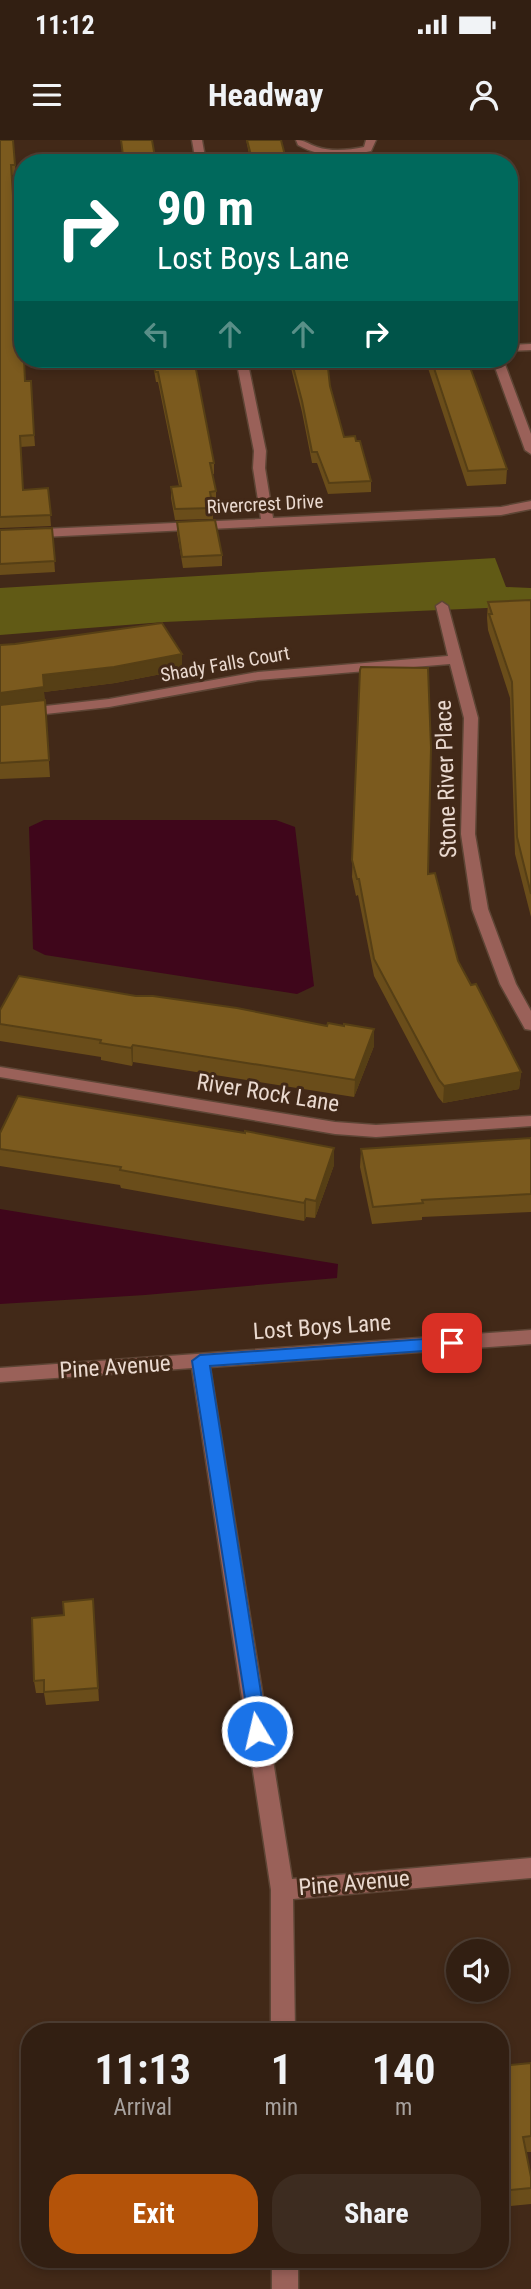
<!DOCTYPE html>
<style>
:root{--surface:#321f12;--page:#3d2c20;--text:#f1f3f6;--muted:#a8a29f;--line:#4d3d32;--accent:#b45309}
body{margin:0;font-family:"Roboto Condensed",sans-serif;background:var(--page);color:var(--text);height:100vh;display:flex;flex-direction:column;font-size:26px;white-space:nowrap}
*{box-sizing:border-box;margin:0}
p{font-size:23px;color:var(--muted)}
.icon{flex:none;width:38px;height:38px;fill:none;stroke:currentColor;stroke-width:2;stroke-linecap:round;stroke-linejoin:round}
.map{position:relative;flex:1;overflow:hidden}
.side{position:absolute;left:21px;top:1883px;width:488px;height:245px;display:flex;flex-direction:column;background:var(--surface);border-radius:28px;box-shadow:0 4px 10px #0003,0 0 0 2px var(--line)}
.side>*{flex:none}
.banner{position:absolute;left:14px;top:14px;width:504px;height:214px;border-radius:28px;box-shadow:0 4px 10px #0003,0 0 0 2px var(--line);background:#00695c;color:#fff;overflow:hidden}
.controls{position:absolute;left:446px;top:1799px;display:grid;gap:14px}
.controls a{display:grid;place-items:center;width:63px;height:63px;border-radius:50%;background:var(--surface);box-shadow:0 4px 10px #0003,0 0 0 2px var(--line);font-size:35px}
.pin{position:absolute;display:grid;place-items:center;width:60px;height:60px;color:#fff;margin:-30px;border-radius:14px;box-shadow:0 4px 10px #0006}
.me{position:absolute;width:77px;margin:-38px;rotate:351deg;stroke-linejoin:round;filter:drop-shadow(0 0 5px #0008)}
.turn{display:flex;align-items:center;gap:24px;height:147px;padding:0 28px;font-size:32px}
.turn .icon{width:91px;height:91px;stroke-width:2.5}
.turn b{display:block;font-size:49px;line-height:60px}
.lanes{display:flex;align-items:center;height:66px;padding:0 28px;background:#0003;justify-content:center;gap:35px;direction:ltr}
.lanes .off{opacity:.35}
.eta{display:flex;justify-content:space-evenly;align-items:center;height:119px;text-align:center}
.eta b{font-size:42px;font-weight:700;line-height:49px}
.action{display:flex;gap:14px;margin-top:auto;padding:14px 28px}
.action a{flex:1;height:80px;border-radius:28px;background:var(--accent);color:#fff;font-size:28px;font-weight:700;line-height:80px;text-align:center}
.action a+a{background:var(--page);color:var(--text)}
.status{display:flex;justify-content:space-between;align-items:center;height:49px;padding:0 35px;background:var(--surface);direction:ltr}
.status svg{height:19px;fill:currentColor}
header{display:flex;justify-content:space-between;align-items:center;height:91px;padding:0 28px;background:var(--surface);font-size:32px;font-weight:700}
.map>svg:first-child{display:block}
.forest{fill:#615a15}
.water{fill:#3f061b}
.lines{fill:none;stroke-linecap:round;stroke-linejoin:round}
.minor-casing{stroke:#5d4535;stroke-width:3}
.minor{fill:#9a6159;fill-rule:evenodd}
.wall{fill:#6a4d1a}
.shaded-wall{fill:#563f15}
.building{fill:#7b5a1e;stroke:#563f15;stroke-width:2}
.route{fill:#1a73e8;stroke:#114b97;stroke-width:2}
.labels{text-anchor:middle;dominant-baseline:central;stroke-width:6;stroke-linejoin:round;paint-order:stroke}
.far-street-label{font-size:19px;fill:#ead9cf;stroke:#422918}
.street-label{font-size:23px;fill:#ead9cf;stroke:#422918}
</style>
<div class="status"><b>11:12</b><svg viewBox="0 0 49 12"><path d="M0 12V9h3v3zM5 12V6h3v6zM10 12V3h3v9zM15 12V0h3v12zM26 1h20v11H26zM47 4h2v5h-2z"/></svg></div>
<header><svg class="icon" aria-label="menu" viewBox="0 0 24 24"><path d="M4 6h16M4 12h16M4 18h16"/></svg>Headway<svg class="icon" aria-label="person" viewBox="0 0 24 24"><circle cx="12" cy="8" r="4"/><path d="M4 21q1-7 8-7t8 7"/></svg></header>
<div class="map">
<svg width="531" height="2149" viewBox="0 0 531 2149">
<rect width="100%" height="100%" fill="#422918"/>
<path class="forest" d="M495 418 506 447 531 448V466L164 482 0 495V448Z"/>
<path class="water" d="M44 680H276L295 687 314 846 297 854 45 815 33 809 29 687Z
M0 1069 338 1124 337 1138 145 1155 0 1164Z"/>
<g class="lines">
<defs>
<path id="minor" d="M192 0H202L206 23H196Z
M296 0C305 0 308 4 317 7 332 12 349 10 364 7L366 0H376L371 11C346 17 321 18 298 5Z
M531 204V210L509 211V205Z
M236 219H247L266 311 265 328 273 378 501 367 531 361V369L501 375 0 399V391L261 379 253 328 254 311Z
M492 219H503L531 294V314L525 310Z
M442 462 448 466 478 578 475 694 488 769 516 844 531 871V890L525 889 500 844 472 769 461 694 464 578 450 524 258 540 109 567 0 579V571L109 559 258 532 448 516 436 466Z
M0 927 335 982 376 985 531 976V986L376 997 335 994 0 937Z
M531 1190V1204L210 1227 292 1739 531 1718V1738L293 1759 295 1892H271V1750L192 1228 0 1242V1228Z
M272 2119H298V2149H272Z"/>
</defs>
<use href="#minor" class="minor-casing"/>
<use href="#minor" class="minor"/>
</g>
<path class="wall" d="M0 0H13L16 35H12L20 160H23V219L25 241 31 252 35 306 20 307 23 350 48 348 51 386 0 388Z
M246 0H281L287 23H251Z
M152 219H194L214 323V334H212L216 351V362H212L213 379 175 380 171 358V347L179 346 158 242H156Z
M286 219H327L330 246 344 297 356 301 371 341V352L328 354 317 323H312L302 272 289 220H286Z
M425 219H467L507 329 506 344 467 346Z
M177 382 222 415V426L183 428 177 393Z
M52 388 55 432 0 435V390Z
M531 460V777L515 714 510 558 488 490 487 478 488 462Z
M0 505 182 514V530L115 543 44 552 50 637 0 639Z
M360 530 458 821 521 932 519 949 443 963 438 957 374 836 358 755 356 756 352 737Z
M136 856 374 906 354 957 133 922 132 926 101 920V917L0 901V870Z
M0 993 334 1025 315 1078 306 1077 304 1081 121 1048 120 1045 0 1026Z
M531 998V1072L422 1077V1080L372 1084 360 1027 361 1009Z
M93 1459 99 1561 46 1565 44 1553H36L34 1541 64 1475Z
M531 1923V2012H526L531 2048V2064L500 2067V1926Z"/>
<path class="shaded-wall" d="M182 514V530L115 543 44 552 45 563 0 569V553L43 535Z
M374 889V906L354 957 355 940Z
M133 905V922L132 926 131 908Z
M521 932 519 949 443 963 444 946Z
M334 1008V1025L315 1078 316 1061Z
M306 1059V1077L304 1081V1063Z"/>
<path class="building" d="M0 0H13L15 25H11L20 160H23V193H22L23 219H24L25 241H31L34 295 20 296 23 350 48 348 51 375 0 377Z
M121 0H152L156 23H124Z
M247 0H281L287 23H253Z
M153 219H194L214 323H210L216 351 210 352 213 368 175 369 171 347 181 346 158 232H155Z
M291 219H327L330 246 344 297 355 296 356 301H360L371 341 329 343 317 312H312L302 261Z
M431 219H467L507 329 468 331Z
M215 380 222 415 182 417 177 382Z
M52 388 55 421 0 424V390Z
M531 460V754L517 697 512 542 489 474H492L488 462Z
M162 483 182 514 114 527 43 535 44 547 0 553V505L15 504Z
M361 527 428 528 431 608 428 734 435 733 458 821 471 845 476 844 521 932 444 946 439 940 374 819 359 739H357L352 720 360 530Z
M45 560 49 620 0 623V565Z
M19 836 136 856H153L237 868 327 886 328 883 344 886V884L374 889 355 940 133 905 131 908 100 903 101 900 0 884V870Z
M18 956 245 993V991L334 1008 316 1061 306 1059 304 1063 120 1030 121 1027 0 1009V993Z
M531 998V1054L422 1060 423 1063 373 1067 361 1009Z
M93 1459 98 1548 44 1552V1540L34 1541 32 1478 64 1475 63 1462Z
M531 1923V1996L523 1997 531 2037V2048L500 2051V1926Z"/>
<path class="route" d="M452 1197 460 1203 452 1209 210 1226 267 1591 264 1597 257 1599 251 1597 192 1221 200 1215Z"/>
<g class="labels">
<g class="far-street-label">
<text transform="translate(265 364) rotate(-3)">Rivercrest Drive</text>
<text transform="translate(225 524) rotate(-10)">Shady Falls Court</text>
</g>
<g class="street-label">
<text transform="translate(446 639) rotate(-92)">Stone River Place</text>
<text transform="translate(268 953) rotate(9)">River Rock Lane</text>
<text transform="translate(322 1187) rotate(-4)">Lost Boys Lane</text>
<text transform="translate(115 1227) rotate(-4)">Pine Avenue</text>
<text transform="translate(354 1743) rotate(-5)">Pine Avenue</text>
</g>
</g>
</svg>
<div class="controls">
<a><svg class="icon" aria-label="sound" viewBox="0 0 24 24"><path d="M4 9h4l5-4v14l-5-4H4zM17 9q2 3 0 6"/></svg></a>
</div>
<div class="pin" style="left:452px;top:1203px;background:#d93025"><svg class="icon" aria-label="arrive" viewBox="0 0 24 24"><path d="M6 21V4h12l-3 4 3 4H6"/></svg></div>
<svg class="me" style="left:257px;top:1591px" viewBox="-20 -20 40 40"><circle r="17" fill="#1a73e8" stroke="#fff" stroke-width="3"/><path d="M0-11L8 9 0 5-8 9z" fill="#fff"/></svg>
<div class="banner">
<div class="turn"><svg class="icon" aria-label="right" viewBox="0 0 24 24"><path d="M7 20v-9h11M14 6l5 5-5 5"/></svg><div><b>90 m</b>Lost Boys Lane</div></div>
<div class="lanes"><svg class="icon off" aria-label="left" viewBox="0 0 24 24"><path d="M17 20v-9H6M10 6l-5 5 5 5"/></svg><svg class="icon off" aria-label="ahead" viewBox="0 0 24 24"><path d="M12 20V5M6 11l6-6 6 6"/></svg><svg class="icon off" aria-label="ahead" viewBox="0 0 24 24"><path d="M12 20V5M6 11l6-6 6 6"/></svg><svg class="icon" aria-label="right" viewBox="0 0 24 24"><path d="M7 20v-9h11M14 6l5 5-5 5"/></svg></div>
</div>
<section class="side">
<div class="eta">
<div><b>11:13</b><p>Arrival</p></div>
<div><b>1</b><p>min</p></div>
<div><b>140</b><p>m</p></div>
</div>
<div class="action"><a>Exit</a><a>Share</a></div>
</section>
</div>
